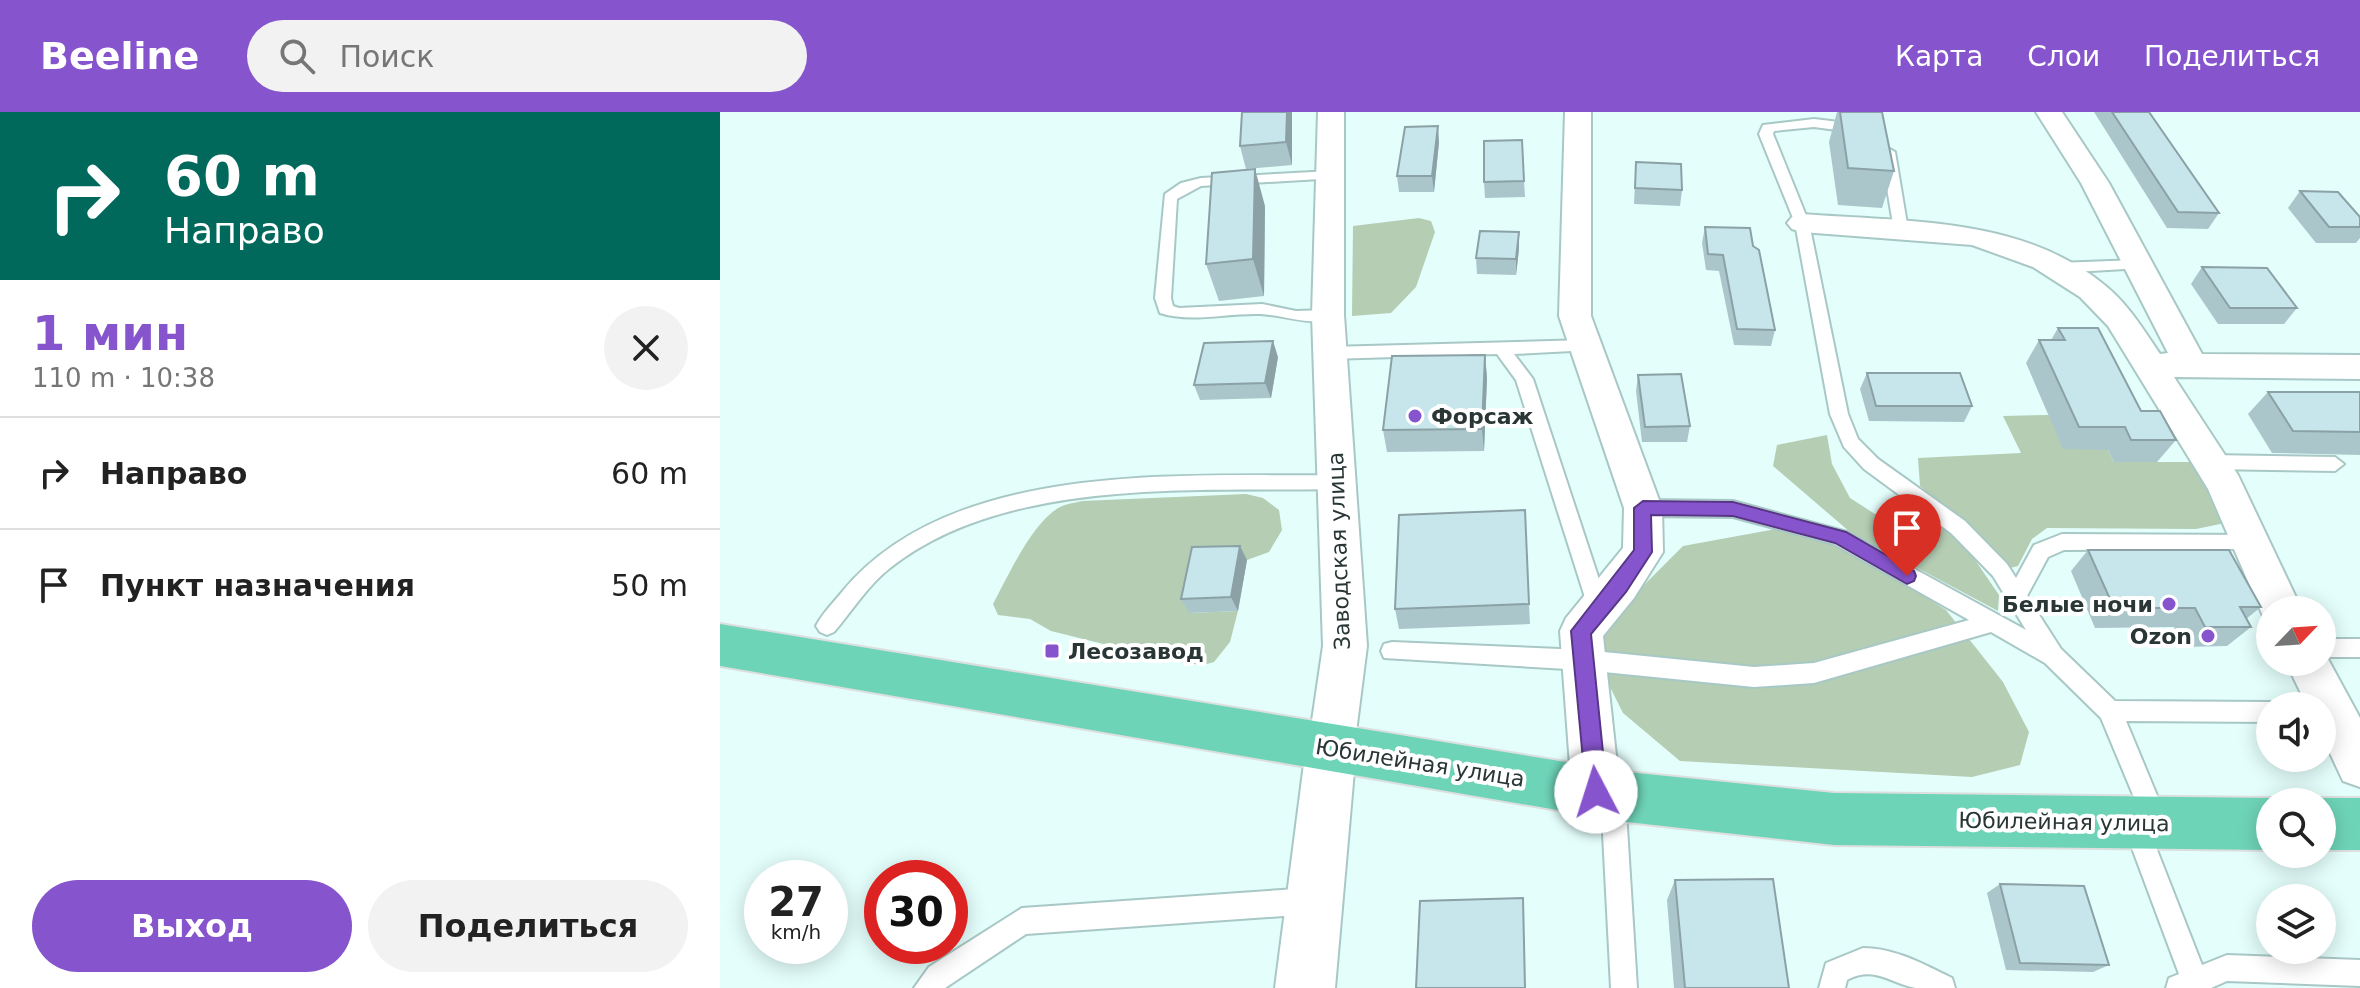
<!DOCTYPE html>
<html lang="ru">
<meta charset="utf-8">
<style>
:root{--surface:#fff;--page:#f2f2f2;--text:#222;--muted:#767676;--line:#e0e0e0;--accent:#8654cc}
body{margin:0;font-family:"DejaVu Sans",sans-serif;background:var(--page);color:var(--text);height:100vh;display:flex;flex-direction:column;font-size:30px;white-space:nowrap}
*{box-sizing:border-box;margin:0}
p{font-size:26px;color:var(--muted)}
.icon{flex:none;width:44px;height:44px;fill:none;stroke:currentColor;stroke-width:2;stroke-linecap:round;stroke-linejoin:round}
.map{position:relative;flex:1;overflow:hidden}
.sheet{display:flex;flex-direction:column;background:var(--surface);width:720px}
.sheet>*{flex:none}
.hud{background:#00695c;color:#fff;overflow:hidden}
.needle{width:52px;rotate:65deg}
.controls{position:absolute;left:1536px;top:484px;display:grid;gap:16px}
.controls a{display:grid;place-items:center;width:80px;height:80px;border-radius:50%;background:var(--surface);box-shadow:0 4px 20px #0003;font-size:40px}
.speed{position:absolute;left:24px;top:748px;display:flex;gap:16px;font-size:40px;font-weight:700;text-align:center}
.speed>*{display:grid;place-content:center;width:104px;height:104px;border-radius:50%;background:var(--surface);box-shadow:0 4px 20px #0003;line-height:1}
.speed small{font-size:20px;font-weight:400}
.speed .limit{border:12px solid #d22;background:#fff;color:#111}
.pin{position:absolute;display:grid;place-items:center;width:68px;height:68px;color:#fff;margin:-82px -34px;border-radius:50% 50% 50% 0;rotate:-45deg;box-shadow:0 0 8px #0007}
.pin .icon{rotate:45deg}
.me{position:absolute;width:88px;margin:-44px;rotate:355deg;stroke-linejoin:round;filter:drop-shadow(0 0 6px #0008)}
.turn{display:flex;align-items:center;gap:28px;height:168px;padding:0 32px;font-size:36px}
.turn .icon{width:104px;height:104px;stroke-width:2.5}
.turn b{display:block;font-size:56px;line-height:68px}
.round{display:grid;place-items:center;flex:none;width:84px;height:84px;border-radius:42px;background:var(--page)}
.head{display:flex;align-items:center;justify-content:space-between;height:136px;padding:0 32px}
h1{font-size:48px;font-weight:600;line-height:60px;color:var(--accent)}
.action{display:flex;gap:16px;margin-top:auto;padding:16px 32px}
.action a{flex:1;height:92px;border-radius:48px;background:var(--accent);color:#fff;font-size:32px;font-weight:600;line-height:92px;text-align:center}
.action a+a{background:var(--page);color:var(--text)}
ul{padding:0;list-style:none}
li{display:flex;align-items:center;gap:24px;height:112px;padding:0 32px;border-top:2px solid var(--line)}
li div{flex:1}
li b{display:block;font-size:30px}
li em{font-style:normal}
header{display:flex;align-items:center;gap:48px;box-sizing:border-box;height:112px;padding:0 40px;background:var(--accent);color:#fff}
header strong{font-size:38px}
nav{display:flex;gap:44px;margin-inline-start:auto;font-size:28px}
.search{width:560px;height:72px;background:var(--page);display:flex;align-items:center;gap:20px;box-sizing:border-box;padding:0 28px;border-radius:44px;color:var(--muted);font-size:30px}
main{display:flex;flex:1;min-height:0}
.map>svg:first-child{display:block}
.green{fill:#b4cdb3}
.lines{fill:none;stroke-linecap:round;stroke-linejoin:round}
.lane-casing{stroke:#a8c8c5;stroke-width:4}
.street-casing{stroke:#a8c8c5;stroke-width:4}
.secondary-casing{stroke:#a8c8c5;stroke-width:4}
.primary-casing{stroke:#dddfdf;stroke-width:4}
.lane{fill:#fff;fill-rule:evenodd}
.street{fill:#fff;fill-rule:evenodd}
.secondary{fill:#fff;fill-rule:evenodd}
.primary{fill:#6ed4b8;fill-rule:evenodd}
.wall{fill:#aac6cb}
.shaded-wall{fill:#8ba1a5}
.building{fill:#c6e6ec;stroke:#8ba1a5;stroke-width:2}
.route{fill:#8654cc;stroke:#573785;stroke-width:2}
.poi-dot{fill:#8654cc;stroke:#fff;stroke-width:3}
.labels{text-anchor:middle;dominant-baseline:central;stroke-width:8;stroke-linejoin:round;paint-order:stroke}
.poi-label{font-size:22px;font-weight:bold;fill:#293635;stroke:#fff;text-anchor:start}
.street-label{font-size:22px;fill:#293635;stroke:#fff}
</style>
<header>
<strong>Beeline</strong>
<div class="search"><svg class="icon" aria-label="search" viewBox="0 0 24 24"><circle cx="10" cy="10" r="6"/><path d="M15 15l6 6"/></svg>Поиск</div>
<nav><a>Карта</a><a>Слои</a><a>Поделиться</a></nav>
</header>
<main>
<section class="sheet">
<div class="hud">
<div class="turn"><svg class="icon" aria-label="right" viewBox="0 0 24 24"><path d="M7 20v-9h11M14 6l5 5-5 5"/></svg><div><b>60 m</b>Направо</div></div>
</div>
<div class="head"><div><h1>1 мин</h1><p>110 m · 10:38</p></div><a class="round"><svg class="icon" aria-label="close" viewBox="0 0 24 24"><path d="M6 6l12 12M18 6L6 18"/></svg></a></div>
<ul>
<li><svg class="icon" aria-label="right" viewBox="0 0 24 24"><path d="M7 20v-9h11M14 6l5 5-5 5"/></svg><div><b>Направо</b></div><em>60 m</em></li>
<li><svg class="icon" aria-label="arrive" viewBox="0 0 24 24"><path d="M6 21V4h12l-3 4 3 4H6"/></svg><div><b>Пункт назначения</b></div><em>50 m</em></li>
</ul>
<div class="action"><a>Выход</a><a>Поделиться</a></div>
</section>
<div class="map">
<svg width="1640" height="876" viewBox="0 0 1640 876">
<rect width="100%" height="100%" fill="#e4fefc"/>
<path class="green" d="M699 106 711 109 715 120 696 175 671 201 632 204 633 114Z
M1328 303 1388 338 1394 350H1470L1496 384 1505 411 1476 417 1327 416 1312 427 1298 454 1286 457 1245 412 1200 374 1198 346 1301 341 1283 304Z
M1107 323 1112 352 1130 386 1155 402 1206 405 1238 423 1279 483 1278 499 1130 420 1053 354 1057 333Z
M526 382 543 386 559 398 562 418 549 440 527 448 480 450 469 501 518 499 510 530 494 550 483 553 456 550 331 519 310 507 278 503 273 492C288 464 311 413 338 396 345 392 354 391 362 389Z
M1089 411 1226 498 1283 570 1309 620 1300 653 1252 665 960 649 903 601 889 573 881 516 963 434Z"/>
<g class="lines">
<defs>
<path id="lane" d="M1094 7 1128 11 1146 17 1139 21 1094 15 1054 19 1053 22 1089 111 1128 302 1138 327 1158 347 1245 409 1287 452 1296 466 1314 433 1342 422 1536 423 1539 429 1536 435 1529 437 1344 438 1328 445 1307 484 1341 537 1395 589 1550 590 1558 593 1550 594V610L1406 609 1448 710 1445 718 1436 722 1430 720 1482 853 1507 843 1640 848V874L1507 869 1491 876H1446L1449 866 1459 862 1403 712 1406 704 1415 700 1421 702 1381 606 1325 551 1271 520 1094 571 1034 575 864 558 664 546 661 539 664 532 672 530 864 538 1034 555 1094 551 1249 508 1114 432 1013 405 923 404 916 401 913 396 916 391 923 388 1013 389 1127 420 1306 518 1273 464 1231 421 1144 357 1124 335 1110 302 1075 111 1039 22 1043 13Z
M1168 36 1175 40 1188 118 1181 122 1174 118 1161 40Z
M612 59 617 60V66L481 74 457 87 451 186 453 194 459 196 542 192 576 199 608 198 616 203 614 207C588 214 565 203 540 202 506 201 472 211 440 201L435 186 445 82 461 71 481 66Z
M1417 148 1425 153 1422 156 1337 161 1329 156 1337 151Z
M866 228 872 230 874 234 872 238 794 242 813 267 889 498 886 504 879 507 872 504 869 498 796 268 777 242 609 247 601 241 609 235Z
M1489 343 1615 345 1624 352 1615 359 1489 357 1480 350Z
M616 363 625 370 616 377C476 380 286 364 170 456 148 473 132 499 114 520L107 523 100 520 96 514C102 502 113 491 122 480 231 347 461 365 616 363Z
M1602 527H1640V545H1602Z
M893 671 901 675 905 683 917 876H891L881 683 885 675Z
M591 776 600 780 604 789 600 798 591 802 306 822 225 876H194L209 855 302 796Z
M1143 836C1175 836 1203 852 1232 866L1235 876C1223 876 1208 876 1196 876 1170 872 1156 853 1127 868L1125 876H1099L1106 851Z"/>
<path id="street" d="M598 0H624V203L647 534 634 636 627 651 611 658 595 651 588 636 603 534 592 203Z
M845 0H871V204L942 396 943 440 914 486 883 524 900 680 893 696 876 703 859 696 852 680 840 519 846 506 903 436 904 396 839 204Z
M1316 0H1342L1389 71 1482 242 1640 243V267L1454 265 1518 363 1582 498H1550V512L1546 511 1488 377 1388 214 1360 185 1313 155 1252 133 1082 120 1072 117 1067 111 1072 105 1082 102C1184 110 1298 104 1382 171 1407 190 1423 217 1440 242L1448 241 1361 71Z
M1602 536 1640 606V675L1623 669 1602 624V594H1587L1566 550H1602Z"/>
<path id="secondary" d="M611 612 629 619 636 636 615 876H555L586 636 593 619Z"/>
<path id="primary" d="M0 512 907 660 1114 681 1550 686 1561 690H1550V738L1114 733 907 710 0 554Z
M1602 686H1640V738H1602V690H1591Z"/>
</defs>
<use href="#lane" class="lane-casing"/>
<use href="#street" class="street-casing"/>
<use href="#secondary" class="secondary-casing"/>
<use href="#primary" class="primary-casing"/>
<use href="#lane" class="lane"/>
<use href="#street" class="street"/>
<use href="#secondary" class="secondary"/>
<use href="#primary" class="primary"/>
</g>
<path class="wall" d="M522 0H572V53L526 57 520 34Z
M1117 0H1162L1174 59 1162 96 1118 93 1109 30Z
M1374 0H1429L1499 101 1488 117 1447 116Z
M719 30 714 80H679L677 64Z
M916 50 962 78 960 94 914 92Z
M804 69 805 85 765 86 764 70Z
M1580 79 1640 105V126L1636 131H1596L1568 96Z
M545 94 544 184 499 189 486 152Z
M985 115 1033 134 1055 218 1051 234 1014 233 999 159 986 158 982 131Z
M799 120V137L796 163 757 162 756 146Z
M1482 155 1577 196 1564 212H1498L1471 172Z
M1338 216 1421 299 1456 328 1437 350H1394L1388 338 1343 337 1306 251 1319 228H1331Z
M765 243 767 266 764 339 667 340 663 318Z
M558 245 551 286 480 288 474 273Z
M1147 261 1252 294 1244 310 1149 309 1140 277Z
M918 263 970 314 967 330H922L916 279Z
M1548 280H1640V343L1552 341 1528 302Z
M520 434 527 448 518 499 469 501 461 487Z
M1368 438 1541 495 1526 507 1531 515 1507 534 1463 535 1454 515 1375 516 1351 459Z
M809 492 810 512 679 517 675 497Z
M955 768 1069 876H954L947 788Z
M1280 772 1389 853 1373 860 1286 858 1267 781Z"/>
<path class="shaded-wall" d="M567 0H572V53L566 30Z
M718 14 719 30 714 80 712 64Z
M535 57 545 94 544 184 533 147Z
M799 120V137L796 163V147Z
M553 229 558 245 551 286 545 271Z
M765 243 767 266 764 339 762 317Z
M520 434 527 448 518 499 511 485Z"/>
<path class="building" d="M522 0H567L566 30 520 34Z
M1120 0H1162L1174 59 1128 56Z
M1392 0H1429L1499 101 1458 100Z
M718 14 712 64H677L685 15Z
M802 28 804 69 764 70V29Z
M916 50 961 52 962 78 915 76Z
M535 57 533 147 486 152 492 61Z
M1580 79 1618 80 1640 105V115H1609Z
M985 115 1030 116 1033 134 1039 138 1055 218 1017 217 1003 143 988 142Z
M760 119 799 120 796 147 756 146Z
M1482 155 1547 156 1577 196H1510Z
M1338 216H1378L1421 299H1440L1456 328H1411L1405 315H1359L1319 228H1345Z
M553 229 545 271 474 273 484 231Z
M765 243 762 317 663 318 672 244Z
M1147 261H1240L1252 294H1156Z
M961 262 970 314 925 315 918 263Z
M1548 280H1640V320L1573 319Z
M805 398 809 492 675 497 679 403Z
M520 434 511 485 461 487 472 435Z
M1368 438H1509L1541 495H1520L1531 515H1485L1475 496H1394Z
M1053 767 1069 876H965L955 768Z
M1280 772 1364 774 1389 853 1300 851Z
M803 786 805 876H696L700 789Z"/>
<path class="route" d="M923 389 1013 390 1126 420 1194 459 1196 464 1194 469 1187 472 1115 431 1013 404 931 403 932 440 906 480 871 522 887 680 884 688 876 691 869 688 866 680 851 519 914 438V396Z"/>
<g class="poi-dot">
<circle cx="695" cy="304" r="8"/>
<circle cx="1449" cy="492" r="8"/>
<circle cx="1488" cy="524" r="8"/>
<rect x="324" y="531" width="16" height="16" rx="4"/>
</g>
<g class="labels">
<g class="poi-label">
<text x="711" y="304">Форсаж</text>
<text x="1433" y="492" text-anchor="end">Белые ночи</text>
<text x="1472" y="524" text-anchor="end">Ozon</text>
<text x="348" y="539">Лесозавод</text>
</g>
<g class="street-label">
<text transform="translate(619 439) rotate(-92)">Заводская улица</text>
<text transform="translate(700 651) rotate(9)">Юбилейная улица</text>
<text transform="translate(1344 710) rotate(1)">Юбилейная улица</text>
</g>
</g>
</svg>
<div class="controls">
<a><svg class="needle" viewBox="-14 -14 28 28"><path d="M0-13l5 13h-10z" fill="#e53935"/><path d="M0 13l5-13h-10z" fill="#767676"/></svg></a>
<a><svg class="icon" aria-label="sound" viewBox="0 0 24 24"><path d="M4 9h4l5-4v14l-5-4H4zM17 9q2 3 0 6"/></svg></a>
<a><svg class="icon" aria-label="search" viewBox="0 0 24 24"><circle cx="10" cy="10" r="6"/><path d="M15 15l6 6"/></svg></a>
<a><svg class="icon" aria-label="layers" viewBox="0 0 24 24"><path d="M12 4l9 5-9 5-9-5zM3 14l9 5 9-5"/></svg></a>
</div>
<div class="speed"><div>27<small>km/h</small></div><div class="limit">30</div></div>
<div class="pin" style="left:1187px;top:464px;background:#d93025"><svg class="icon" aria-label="arrive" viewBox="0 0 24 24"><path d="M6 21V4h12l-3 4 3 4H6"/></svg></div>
<svg class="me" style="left:876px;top:680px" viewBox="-20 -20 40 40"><circle r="19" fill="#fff"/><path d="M0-13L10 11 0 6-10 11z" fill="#8654cc"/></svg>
</div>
</main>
